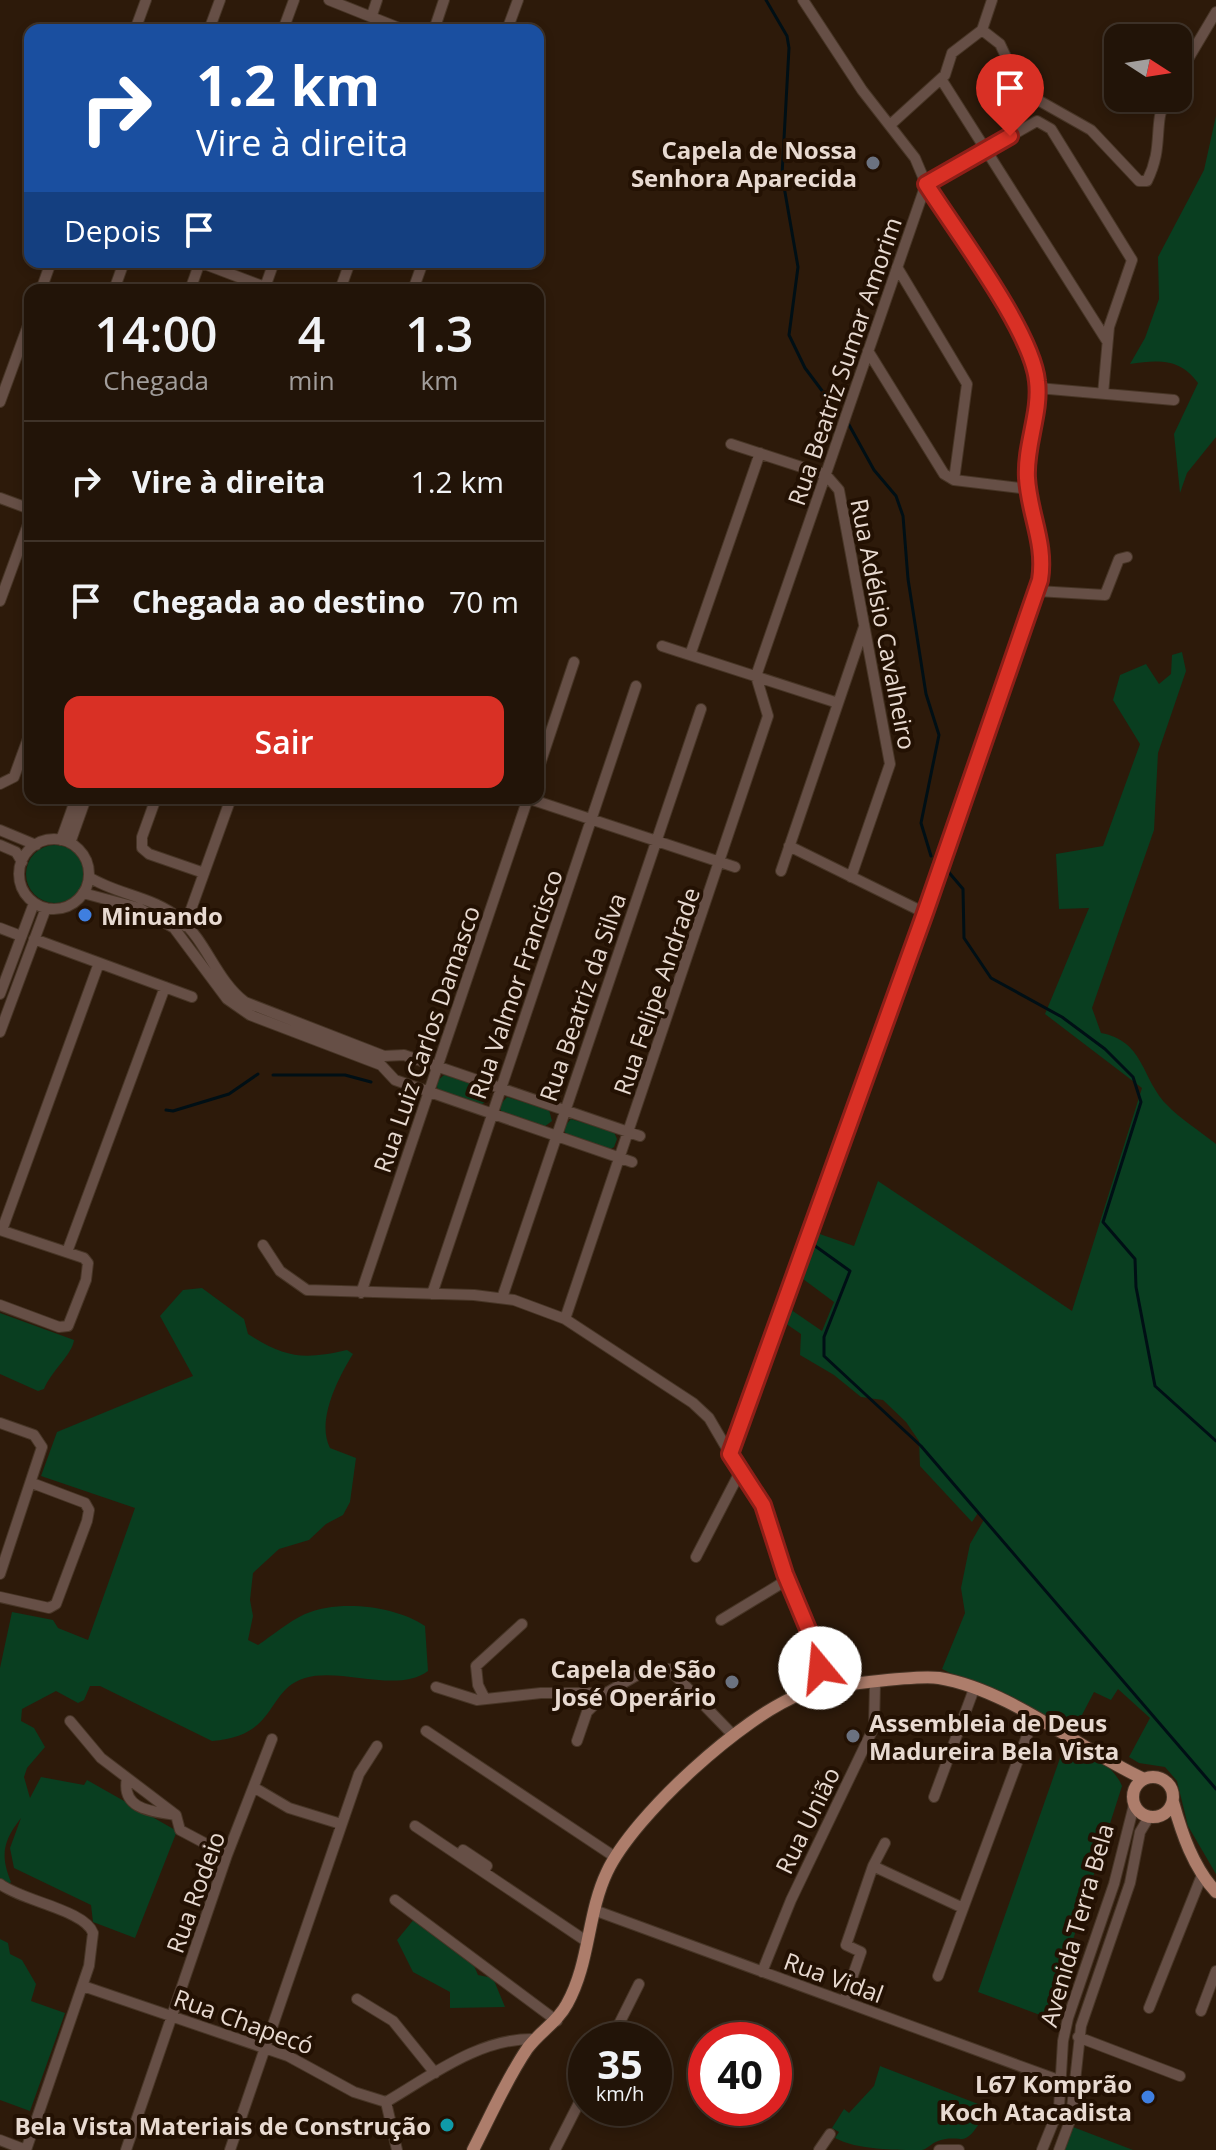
<!DOCTYPE html>
<html lang="pt">
<meta charset="utf-8">
<style>
:root{--surface:#221408;--page:#2a1d12;--text:#f1f3f6;--muted:#a29e9c;--line:#3f3329;--accent:#d93025}
body{margin:0;font-family:"Open Sans",sans-serif;background:var(--page);color:var(--text);height:100vh;display:flex;flex-direction:column;font-size:30px;white-space:nowrap}
*{box-sizing:border-box;margin:0}
p{font-size:26px;color:var(--muted)}
.icon{flex:none;width:44px;height:44px;fill:none;stroke:currentColor;stroke-width:2;stroke-linecap:round;stroke-linejoin:round}
.map{position:relative;flex:1;overflow:hidden}
.panel{position:absolute;left:24px;top:284px;width:520px;height:520px;display:flex;flex-direction:column;background:var(--surface);border-radius:16px;box-shadow:0 4px 12px #0003,0 0 0 2px var(--line)}
.panel>*{flex:none}
.guide{position:absolute;left:24px;top:24px;width:520px;height:244px;border-radius:16px;box-shadow:0 4px 12px #0003,0 0 0 2px var(--line);background:#1a4fa0;color:#fff;overflow:hidden}
.needle{width:52px;rotate:102deg}
.fabs{position:absolute;left:1104px;top:24px;display:grid;gap:16px}
.fabs a{display:grid;place-items:center;width:88px;height:88px;border-radius:16px;background:var(--surface);box-shadow:0 4px 12px #0003,0 0 0 2px var(--line);font-size:40px}
.speed{position:absolute;left:568px;top:2022px;display:flex;gap:16px;font-size:40px;font-weight:700;text-align:center}
.speed>*{display:grid;place-content:center;width:104px;height:104px;border-radius:50%;background:var(--surface);box-shadow:0 4px 12px #0003,0 0 0 2px var(--line);line-height:1}
.speed small{font-size:20px;font-weight:400}
.speed .limit{border:12px solid #d22;background:#fff;color:#111}
.pin{position:absolute;display:grid;place-items:center;width:68px;height:68px;color:#fff;margin:-82px -34px;border-radius:50% 50% 50% 0;rotate:-45deg;box-shadow:0 0 8px #0007}
.pin .icon{rotate:45deg}
.me{position:absolute;width:88px;margin:-44px;rotate:343deg;stroke-linejoin:round;filter:drop-shadow(0 0 6px #0008)}
.turn{display:flex;align-items:center;gap:28px;height:168px;padding:0 40px;font-size:36px}
.turn .icon{width:104px;height:104px;stroke-width:2.5}
.turn b{display:block;font-size:56px;line-height:68px}
.then{display:flex;align-items:center;height:76px;padding:0 40px;background:#0003;gap:16px;font-size:30px}
.eta{display:flex;justify-content:space-evenly;align-items:center;height:136px;text-align:center}
.eta b{font-size:48px;font-weight:600;line-height:56px}
.action{display:flex;gap:16px;margin-top:auto;padding:16px 40px}
.action a{flex:1;height:92px;border-radius:16px;background:var(--accent);color:#fff;font-size:32px;font-weight:600;line-height:92px;text-align:center}
ul{padding:0;list-style:none}
li{display:flex;align-items:center;gap:24px;height:120px;padding:0 40px;border-top:2px solid var(--line)}
li div{flex:1}
li b{display:block;font-size:30px}
li em{font-style:normal}
.map>svg:first-child{display:block}
.green{fill:#093e20}
.lines{fill:none;stroke-linecap:round;stroke-linejoin:round}
.stream{stroke:#000f15;stroke-width:3}
.minor-casing{stroke:#473526;stroke-width:12}
.major-casing{stroke:#473526;stroke-width:14}
.minor{stroke:#664f46;stroke-width:10}
.major{stroke:#ad7d6b;stroke-width:12}
.route-casing{stroke:#8d1f18;stroke-width:20}
.route{stroke:#d93025;stroke-width:14}
.worship-dot{fill:#6b7280;stroke:#231103;stroke-width:3}
.shop-dot{fill:#3f7fe0;stroke:#231103;stroke-width:3}
.culture-dot{fill:#0f9aa8;stroke:#231103;stroke-width:3}
.labels{text-anchor:middle;dominant-baseline:central;stroke-width:8;stroke-linejoin:round;paint-order:stroke}
.poi-label{font-size:24px;font-weight:bold;fill:#e8dad1;stroke:#231103;text-anchor:end}
.street-label{font-size:24px;fill:#e8dad1;stroke:#231103}
</style>
<div class="map">
<svg width="1216" height="2150" viewBox="0 0 1216 2150">
<rect width="100%" height="100%" fill="#2d1a0a"/>
<path class="green" d="M1216 116V437L1187 473 1180 493 1174 434 1198 383C1180 358 1158 360 1130 364L1145 338 1159 299 1158 257 1204 170Z
M1182 652 1186 671 1158 753 1154 830 1092 1008 1101 1033C1144 1041 1141 1077 1166 1104 1180 1119 1200 1131 1216 1144V1874L1188 1826 1177 1781 1165 1767 1139 1763 1129 1757 1150 1718 1118 1689 1111 1700 1094 1692 1073 1732 942 1669 965 1613 961 1588 970 1544 985 1518 978 1513 972 1522 920 1466 919 1441 906 1422 883 1400 861 1397 834 1375 800 1355 801 1334 782 1321 787 1307 822 1331 834 1302 799 1276 814 1232 854 1246 878 1181 1072 1311 1142 1088 1045 1014 1089 908 1059 909 1056 854 1103 846 1140 744 1113 700 1120 675 1146 664 1159 684 1171 674 1172 655Z
M26 874a29 29 0 1 1 58 0a29 29 0 1 1-58 0Z
M444 1075 486 1088 489 1099 481 1105 439 1091 435 1083Z
M507 1097 549 1110 552 1121 544 1127 502 1113 499 1106Z
M571 1119 614 1132 617 1139 614 1147 609 1150 567 1136 563 1128Z
M202 1288 244 1319 248 1334C286 1358 303 1360 347 1350L353 1354C338 1378 316 1421 330 1448L356 1458 350 1502 343 1515 326 1524 309 1540 279 1549 253 1573 250 1600 253 1616 248 1640 258 1645C273 1635 288 1622 305 1614 339 1599 396 1606 425 1626L428 1671C398 1694 340 1667 305 1678 265 1690 279 1736 212 1741L100 1686H90L84 1700 78 1703 56 1691 22 1709 21 1721 34 1728 45 1747 27 1768 24 1777 30 1798 41 1777 84 1785 87 1780 177 1831 135 1938 93 1922 91 1905 14 1868 10 1848 21 1818C3 1841 0 1855 11 1882L8 1885 0 1880V1668L12 1612 53 1620 58 1628 88 1640 135 1508 41 1476 57 1432 193 1376 160 1316 183 1290Z
M0 1313 74 1340C72 1355 52 1370 44 1389L38 1391 0 1374Z
M1066 1741C1087 1753 1113 1764 1122 1786L1048 2018 978 1992Z
M415 1918 472 1961 478 1975 493 1978 505 2007 450 2008V1992L413 1972 397 1940Z
M0 1939 8 1943 10 1954 22 1960 36 1984 31 2001 65 2013 30 2111 0 2100Z
M880 2066 991 2109 995 2113 994 2121 980 2122C963 2150 961 2133 938 2141 932 2143 927 2149 922 2150 895 2150 857 2150 835 2138L839 2132 832 2128 844 2109 849 2113 874 2086Z
M1073 2127 1133 2150H1064Z"/>
<g class="lines">
<path class="stream" d="M766 0 787 36 789 48 782 175 798 267 789 335 805 368 835 408
M848 423 874 470 896 496 903 516 908 579 926 694 939 735 921 823 931 856
M946 869 963 889 964 938 991 978 1062 1017 1105 1049 1133 1077 1141 1102 1103 1222 1135 1259 1136 1287 1155 1386 1216 1441
M273 1075H345L371 1082
M166 1110 173 1111 229 1094 258 1074
M811 1243 850 1271 824 1337V1356L921 1446 1216 1789"/>
<defs>
<path id="minor" d="M329 0 404 30
M803 0 862 90 915 158 926 184 1015 324 1032 359 1038 388 1027 481 1041 539 1040 580 925 913 730 1454 763 1505 785 1574 815 1644 820 1668 815 1690
M372 15 377 0
M135 30 146 0
M209 30 220 0
M283 30 294 0
M434 30 444 0
M507 30 518 0
M982 30 1000 44 1022 91 1091 130 1139 181H1147C1164 147 1153 128 1165 98
M1178 76 1216 12
M941 79 1107 341
M890 125 945 75 952 53 982 30 992 0
M199 262 273 290
M897 267 967 384 954 480
M41 290 51 262
M114 290 124 262
M190 290 200 262
M264 290 274 262
M340 290 350 262
M413 290 423 262
M868 351 944 474 954 480 1029 489
M1038 388 1174 400
M0 402 30 320
M731 444 826 475 839 490 890 764 851 877
M0 498 30 509
M1037 591 1105 595 1119 559 1127 557
M0 601 30 519
M662 646 838 703
M690 655 760 453
M538 770 574 662
M0 784 14 777 30 733
M156 798 142 837V848L149 854 204 873
M527 798 735 867
M0 830 36 845
M19 874a35 35 0 1 1 70 0a35 35 0 1 1-70 0Z
M61 840 76 798
M70 843 86 798
M0 845 16 852 22 862
M789 846 925 913
M781 871 864 627
M89 877C117 895 153 896 180 919 207 942 216 980 245 1002L384 1056
M83 893 139 908 174 928 227 999 250 1015 381 1065
M185 926 231 798
M0 928 21 936
M34 939 192 997
M0 994 34 903
M0 1032 46 908
M384 1056 404 1055 640 1136
M381 1065 395 1080 632 1162
M0 1230 84 1258 88 1263 86 1280 68 1326 59 1327 0 1305
M2 1230 99 963
M263 1245 280 1271 307 1290 474 1295 514 1300 565 1319 693 1403 709 1418 730 1454
M67 1252 165 987
M361 1293 528 798
M432 1294 636 686
M502 1298 701 709
M565 1319 768 716 756 676 926 184 1037 121 1051 129 1132 260 1109 327 1103 394
M0 1423 34 1435 42 1447 0 1574
M696 1557 741 1470
M0 1597 49 1608 56 1604 87 1521 89 1510 85 1503 32 1483
M721 1620 787 1580
M436 1687 477 1700 541 1693H606L641 1673 669 1669 733 1735
M485 1699 478 1685 476 1666 522 1624
M70 1721 101 1758 176 1815 180 1830 227 1855
M426 1731 615 1857
M577 1741 587 1712 606 1693
M127 1778C121 1809 150 1811 175 1815
M255 1788 289 1808 341 1824
M934 1797 974 1689
M415 1826 586 1941
M463 1850 487 1866
M873 1866 885 1843
M0 1884C22 1901 85 1910 93 1933L89 1966 26 2150
M395 1900 557 2021
M594 1910 1061 2081
M762 1972 791 1900 874 1727 875 1684
M938 1976 1034 1717
M83 1986 288 2056 354 2092 386 2102 397 2150
M357 1999 393 2021 435 2073
M844 2001 861 1952 846 1945 873 1866 963 1908
M1149 2008 1202 1875
M1201 2011 1216 1971
M1078 2037 1180 2076
M611 2040 639 1984
M386 2102C432 2075 481 2037 536 2039
M0 2140 26 2150
M126 2150 227 1855 272 1739
M230 2150 359 1774 377 1746
M555 2150 586 2089
M819 2150 830 2134
M939 2150H959
M1042 2150 1059 2108 1063 2041 1068 2018 1114 1884 1134 1805
M1059 2150 1071 2118 1081 2026 1130 1883 1140 1832 1149 1817"/>
<path id="major" d="M1133 1797a20 20 0 1 1 40 0a20 20 0 1 1-40 0Z
M1173 1802C1182 1834 1193 1867 1216 1892
M473 2150C490 2117 506 2080 527 2049 539 2032 557 2023 567 2004 590 1963 587 1914 607 1872 634 1815 743 1716 801 1694 821 1686 918 1675 939 1678 1011 1690 1080 1750 1144 1779"/>
</defs>
<use href="#minor" class="minor-casing"/>
<use href="#major" class="major-casing"/>
<use href="#minor" class="minor"/>
<use href="#major" class="major"/>
</g>
<g class="lines">
<defs>
<path id="route" d="M820 1668 818 1653 785 1574 763 1505 730 1454 925 913 1040 580C1046 543 1029 514 1027 478 1025 445 1041 413 1037 381 1032 331 955 230 926 184L1010 136"/>
</defs>
<use href="#route" class="route-casing"/>
<use href="#route" class="route"/>
</g>
<g class="worship-dot">
<circle cx="873" cy="163" r="8"/>
<circle cx="732" cy="1682" r="8"/>
<circle cx="853" cy="1736" r="8"/>
</g>
<g class="shop-dot">
<circle cx="85" cy="915" r="8"/>
<circle cx="1148" cy="2097" r="8"/>
</g>
<circle class="culture-dot" cx="447" cy="2125" r="8"/>
<g class="labels">
<g class="poi-label">
<text x="857" y="149">Capela de Nossa<tspan x="857" dy="28">Senhora Aparecida</tspan></text>
<text x="101" y="915" text-anchor="start">Minuando</text>
<text x="716" y="1668">Capela de São<tspan x="716" dy="28">José Operário</tspan></text>
<text x="869" y="1722" text-anchor="start">Assembleia de Deus<tspan x="869" dy="28">Madureira Bela Vista</tspan></text>
<text x="1132" y="2083">L67 Komprão<tspan x="1132" dy="28">Koch Atacadista</tspan></text>
<text x="431" y="2125">Bela Vista Materiais de Construção</text>
</g>
<g class="street-label">
<text transform="translate(844 361) rotate(-71)">Rua Beatriz Sumar Amorim</text>
<text transform="translate(884 624) rotate(79)">Rua Adélsio Cavalheiro</text>
<text transform="translate(515 984) rotate(-71)">Rua Valmor Francisco</text>
<text transform="translate(656 991) rotate(-71)">Rua Felipe Andrade</text>
<text transform="translate(582 997) rotate(-71)">Rua Beatriz da Silva</text>
<text transform="translate(426 1039) rotate(-71)">Rua Luiz Carlos Damasco</text>
<text transform="translate(807 1820) rotate(-64)">Rua União</text>
<text transform="translate(195 1892) rotate(-70)">Rua Rodeio</text>
<text transform="translate(1076 1925) rotate(-74)">Avenida Terra Bela</text>
<text transform="translate(834 1977) rotate(20)">Rua Vidal</text>
<text transform="translate(244 2021) rotate(20)">Rua Chapecó</text>
</g>
</g>
</svg>
<div class="fabs">
<a><svg class="needle" viewBox="-14 -14 28 28"><path d="M0-13l5 13h-10z" fill="#e53935"/><path d="M0 13l5-13h-10z" fill="#a29e9c"/></svg></a>
</div>
<div class="speed"><div>35<small>km/h</small></div><div class="limit">40</div></div>
<div class="pin" style="left:1010px;top:136px;background:#d93025"><svg class="icon" aria-label="arrive" viewBox="0 0 24 24"><path d="M6 21V4h12l-3 4 3 4H6"/></svg></div>
<svg class="me" style="left:820px;top:1668px" viewBox="-20 -20 40 40"><circle r="19" fill="#fff"/><path d="M0-13L10 11 0 6-10 11z" fill="#d93025"/></svg>
<div class="guide">
<div class="turn"><svg class="icon" aria-label="right" viewBox="0 0 24 24"><path d="M7 20v-9h11M14 6l5 5-5 5"/></svg><div><b>1.2 km</b>Vire à direita</div></div>
<div class="then">Depois<svg class="icon" aria-label="arrive" viewBox="0 0 24 24"><path d="M6 21V4h12l-3 4 3 4H6"/></svg></div>
</div>
<section class="panel">
<div class="eta">
<div><b>14:00</b><p>Chegada</p></div>
<div><b>4</b><p>min</p></div>
<div><b>1.3</b><p>km</p></div>
</div>
<ul>
<li><svg class="icon" aria-label="right" viewBox="0 0 24 24"><path d="M7 20v-9h11M14 6l5 5-5 5"/></svg><div><b>Vire à direita</b></div><em>1.2 km</em></li>
<li><svg class="icon" aria-label="arrive" viewBox="0 0 24 24"><path d="M6 21V4h12l-3 4 3 4H6"/></svg><div><b>Chegada ao destino</b></div><em>70 m</em></li>
</ul>
<div class="action"><a>Sair</a></div>
</section>
</div>
